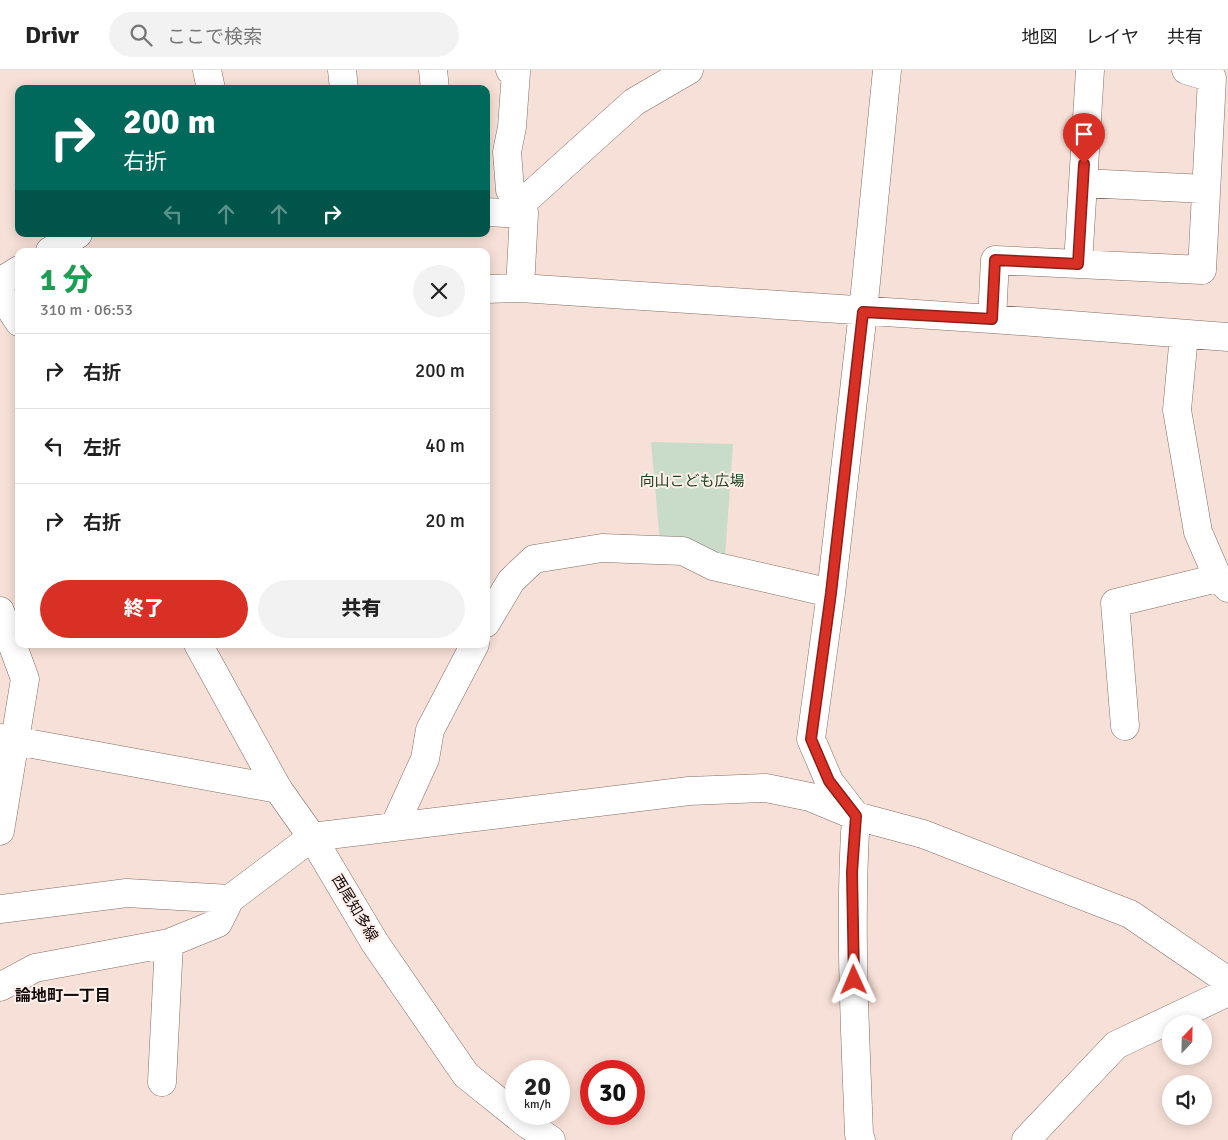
<!DOCTYPE html>
<html lang="ja">
<meta charset="utf-8">
<style>
:root{--surface:#fff;--page:#f2f2f2;--text:#222;--muted:#767676;--line:#e0e0e0;--accent:#d93025}
body{margin:0;font-family:Signika,"Noto Sans JP",sans-serif;background:var(--page);color:var(--text);height:100vh;display:flex;flex-direction:column;font-size:19px;white-space:nowrap}
*{box-sizing:border-box;margin:0}
p{font-size:16px;color:var(--muted)}
.icon{flex:none;width:28px;height:28px;fill:none;stroke:currentColor;stroke-width:2;stroke-linecap:round;stroke-linejoin:round}
.map{position:relative;flex:1;overflow:hidden}
.side{position:absolute;left:15px;top:178px;width:475px;height:400px;display:flex;flex-direction:column;background:var(--surface);border-radius:10px;box-shadow:0 2px 12px #0003}
.side>*{flex:none}
.guide{position:absolute;left:15px;top:15px;width:475px;height:152px;border-radius:10px;box-shadow:0 2px 12px #0003;background:#00695c;color:#fff;overflow:hidden}
.needle{width:32px;rotate:22deg}
.controls{position:absolute;left:1162px;top:945px;display:grid;gap:10px}
.controls a{display:grid;place-items:center;width:50px;height:50px;border-radius:50%;background:var(--surface);box-shadow:0 2px 12px #0003;font-size:25px}
.speed{position:absolute;left:505px;top:990px;display:flex;gap:10px;font-size:25px;font-weight:700;text-align:center}
.speed>*{display:grid;place-content:center;width:65px;height:65px;border-radius:50%;background:var(--surface);box-shadow:0 2px 12px #0003;line-height:1}
.speed small{font-size:12px;font-weight:400}
.speed .limit{border:8px solid #d22;background:#fff;color:#111}
.pin{position:absolute;display:grid;place-items:center;width:42px;height:42px;color:#fff;margin:-51px -21px;border-radius:50% 50% 50% 0;rotate:-45deg;box-shadow:0 0 5px #0007}
.pin .icon{rotate:45deg}
.me{position:absolute;width:55px;margin:-28px;rotate:359deg;stroke-linejoin:round;filter:drop-shadow(0 0 4px #0008)}
.turn{display:flex;align-items:center;gap:18px;height:105px;padding:0 25px;font-size:22px}
.turn .icon{width:65px;height:65px;stroke-width:2.5}
.turn b{display:block;font-size:35px;line-height:42px}
.lanes{display:flex;align-items:center;height:48px;padding:0 25px;background:#0003;justify-content:center;gap:25px;direction:ltr}
.lanes .off{opacity:.35}
.round{display:grid;place-items:center;flex:none;width:52px;height:52px;border-radius:26px;background:var(--page)}
.headline{display:flex;align-items:center;justify-content:space-between;height:85px;padding:0 25px}
h1{font-size:30px;font-weight:800;line-height:38px;color:#1e9e55}
.primary-button{display:flex;gap:10px;margin-top:auto;padding:10px 25px}
.primary-button a{flex:1;height:58px;border-radius:30px;background:var(--accent);color:#fff;font-size:20px;font-weight:800;line-height:58px;text-align:center}
.primary-button a+a{background:var(--page);color:var(--text)}
ul{padding:0;list-style:none}
li{display:flex;align-items:center;gap:15px;height:75px;padding:0 25px;border-top:1px solid var(--line)}
li div{flex:1}
li b{display:block;font-size:19px}
li em{font-style:normal}
header{display:flex;align-items:center;gap:30px;box-sizing:border-box;height:70px;padding:0 25px;background:var(--surface);border-bottom:1px solid var(--line)}
header strong{font-size:24px}
nav{display:flex;gap:28px;margin-inline-start:auto;font-size:18px}
.search{width:350px;height:45px;background:var(--page);display:flex;align-items:center;gap:12px;box-sizing:border-box;padding:0 18px;border-radius:28px;color:var(--muted);font-size:19px}
.map>svg:first-child{display:block}
.green{fill:#c9dcc9}
.lines{fill:none;stroke-linecap:round;stroke-linejoin:round}
.minor-casing{stroke:#826e66;stroke-width:29}
.major-casing{stroke:#826e66;stroke-width:29}
.minor{stroke:#fff;stroke-width:28}
.major{stroke:#fff;stroke-width:28}
.route-casing{stroke:#8d1f18;stroke-width:12}
.route{stroke:#d93025;stroke-width:9}
.labels{text-anchor:middle;dominant-baseline:central;stroke-width:4;stroke-linejoin:round;paint-order:stroke}
.park-label{font-size:15px;fill:#1d4220;stroke:#feefea}
.street-label{font-size:15px;fill:#110a07;stroke:#feefea}
.neighbourhood-label{font-size:16px;font-weight:bold;fill:#110a07;stroke:#feefea}
</style>
<header>
<strong>Drivr</strong>
<div class="search"><svg class="icon" aria-label="search" viewBox="0 0 24 24"><circle cx="10" cy="10" r="6"/><path d="M15 15l6 6"/></svg>ここで検索</div>
<nav><a>地図</a><a>レイヤ</a><a>共有</a></nav>
</header>
<div class="map">
<svg width="1228" height="1070" viewBox="0 0 1228 1070">
<rect width="100%" height="100%" fill="#f7e0d7"/>
<path class="green" d="M651 372 733 374 725 488 660 473Z"/>
<g class="lines">
<defs>
<path id="minor" d="M207 0 211 19
M342 0 344 19
M433 0 435 19
M510 0 516 2 512 57 507 82 510 120 523 132
M1083 113 1206 119
M486 142 524 144
M50 181 78 164
M1078 194 1090 0
M0 212 19 200
M520 218 524 144 523 132 634 32 689 0
M486 219 520 218 992 249 1228 267
M992 249 995 190 1202 200 1212 8 1186 0
M1184 265 1177 340 1198 462 1218 508 1228 518
M0 541 25 609 0 761
M486 553 511 511 534 489 602 478 683 481 713 496 831 523
M1125 656 1115 533 1218 508
M0 668 278 719
M394 757 425 689 430 660 475 574
M0 839 127 823 230 829 312 767 689 721 766 718 810 727 856 746 923 764 1130 844 1228 911
M0 917 35 898 169 873 218 853 230 829
M162 1012 169 873
M861 1070 859 1064C855 958 849 852 856 746L829 711 811 669 831 523 863 242 887 0
M1026 1070 1116 975 1228 922"/>
<path id="major" d="M0 223 19 252
M198 574 278 719 312 767 375 873 466 1005 527 1054 551 1070"/>
</defs>
<use href="#minor" class="minor-casing"/>
<use href="#major" class="major-casing"/>
<use href="#minor" class="minor"/>
<use href="#major" class="major"/>
</g>
<g class="lines">
<defs>
<path id="route" d="M854 910 852 802 856 746 829 711 811 669 831 523 863 242 992 249 995 190 1078 194 1084 94"/>
</defs>
<use href="#route" class="route-casing"/>
<use href="#route" class="route"/>
</g>
<g class="labels">
<g class="park-label">
<text x="692" y="411">向山こども広場</text>
</g>
<g class="street-label">
<text transform="translate(355 838) rotate(59)">西尾知多線</text>
</g>
<g class="neighbourhood-label">
<text x="63" y="926">論地町一丁目</text>
</g>
</g>
</svg>
<div class="controls">
<a><svg class="needle" viewBox="-14 -14 28 28"><path d="M0-13l5 13h-10z" fill="#e53935"/><path d="M0 13l5-13h-10z" fill="#767676"/></svg></a>
<a><svg class="icon" aria-label="sound" viewBox="0 0 24 24"><path d="M4 9h4l5-4v14l-5-4H4zM17 9q2 3 0 6"/></svg></a>
</div>
<div class="speed"><div>20<small>km/h</small></div><div class="limit">30</div></div>
<div class="pin" style="left:1084px;top:94px;background:#d93025"><svg class="icon" aria-label="arrive" viewBox="0 0 24 24"><path d="M6 21V4h12l-3 4 3 4H6"/></svg></div>
<svg class="me" style="left:854px;top:910px" viewBox="-20 -20 40 40"><path d="M0-17L14 15 0 8-14 15z" fill="#d93025" stroke="#fff" stroke-width="4"/></svg>
<div class="guide">
<div class="turn"><svg class="icon" aria-label="right" viewBox="0 0 24 24"><path d="M7 20v-9h11M14 6l5 5-5 5"/></svg><div><b>200 m</b>右折</div></div>
<div class="lanes"><svg class="icon off" aria-label="left" viewBox="0 0 24 24"><path d="M17 20v-9H6M10 6l-5 5 5 5"/></svg><svg class="icon off" aria-label="ahead" viewBox="0 0 24 24"><path d="M12 20V5M6 11l6-6 6 6"/></svg><svg class="icon off" aria-label="ahead" viewBox="0 0 24 24"><path d="M12 20V5M6 11l6-6 6 6"/></svg><svg class="icon" aria-label="right" viewBox="0 0 24 24"><path d="M7 20v-9h11M14 6l5 5-5 5"/></svg></div>
</div>
<section class="side">
<div class="headline"><div><h1>1 分</h1><p>310 m · 06:53</p></div><a class="round"><svg class="icon" aria-label="close" viewBox="0 0 24 24"><path d="M6 6l12 12M18 6L6 18"/></svg></a></div>
<ul>
<li><svg class="icon" aria-label="right" viewBox="0 0 24 24"><path d="M7 20v-9h11M14 6l5 5-5 5"/></svg><div><b>右折</b></div><em>200 m</em></li>
<li><svg class="icon" aria-label="left" viewBox="0 0 24 24"><path d="M17 20v-9H6M10 6l-5 5 5 5"/></svg><div><b>左折</b></div><em>40 m</em></li>
<li><svg class="icon" aria-label="right" viewBox="0 0 24 24"><path d="M7 20v-9h11M14 6l5 5-5 5"/></svg><div><b>右折</b></div><em>20 m</em></li>
</ul>
<div class="primary-button"><a>終了</a><a>共有</a></div>
</section>
</div>
